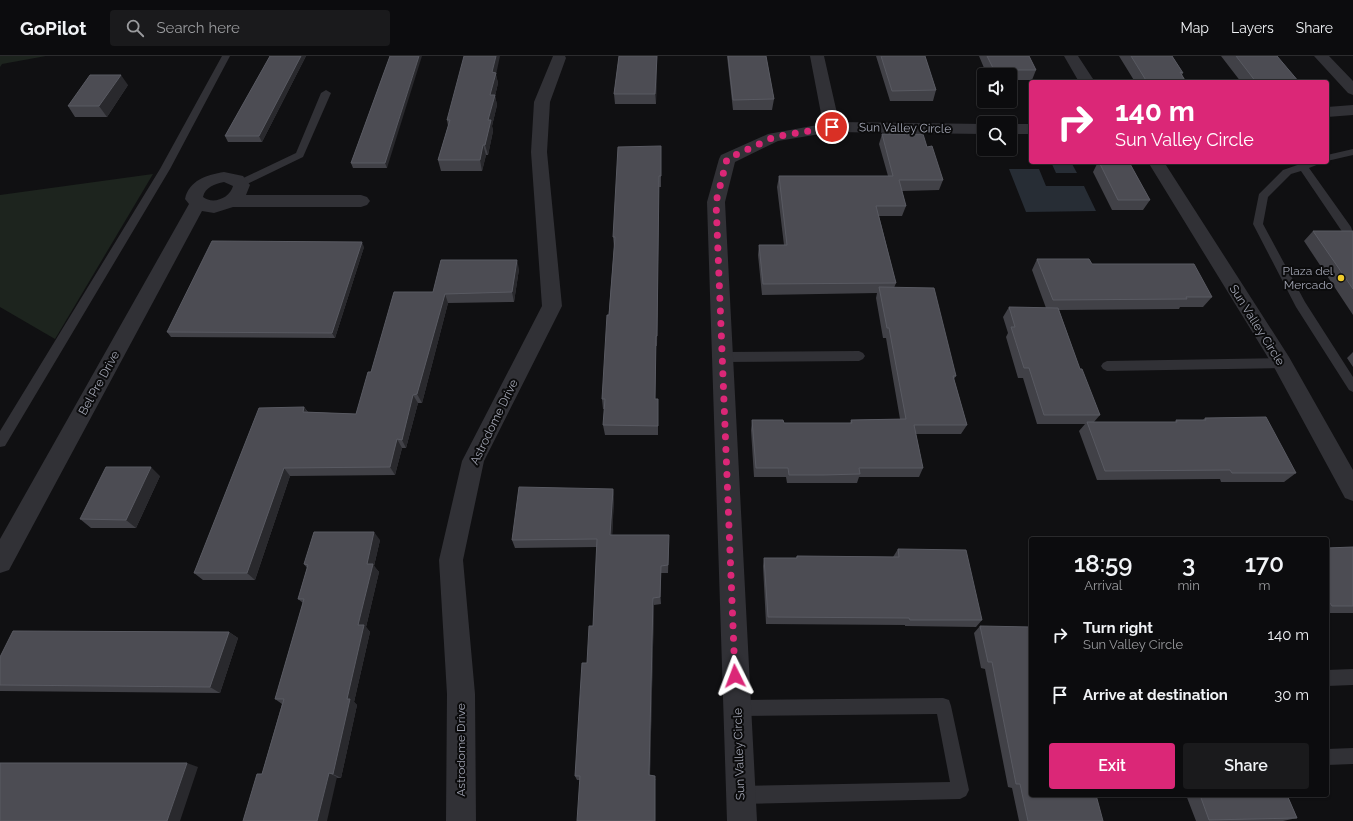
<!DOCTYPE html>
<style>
:root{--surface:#0c0c0e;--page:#1a1a1c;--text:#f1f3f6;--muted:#9a9b9e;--line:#2c2c2e;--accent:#db2777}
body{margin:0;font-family:Raleway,sans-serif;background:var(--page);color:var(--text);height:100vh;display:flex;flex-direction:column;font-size:15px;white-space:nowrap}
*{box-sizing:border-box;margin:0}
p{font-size:13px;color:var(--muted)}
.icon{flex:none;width:22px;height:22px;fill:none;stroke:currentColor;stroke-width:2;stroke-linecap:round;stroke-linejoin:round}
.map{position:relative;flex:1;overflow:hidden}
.drawer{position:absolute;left:1029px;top:481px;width:300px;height:260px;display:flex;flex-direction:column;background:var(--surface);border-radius:4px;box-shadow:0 1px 3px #0004,0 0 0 1px var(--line)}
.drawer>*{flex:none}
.hud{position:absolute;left:1029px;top:24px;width:300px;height:84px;border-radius:4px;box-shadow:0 1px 3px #0004,0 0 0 1px var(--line);background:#db2777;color:#fff;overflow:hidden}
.fabs{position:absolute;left:977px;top:12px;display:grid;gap:8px}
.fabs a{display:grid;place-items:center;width:40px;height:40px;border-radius:4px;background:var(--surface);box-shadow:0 1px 3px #0004,0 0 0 1px var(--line);font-size:20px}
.pin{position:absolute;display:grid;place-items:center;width:34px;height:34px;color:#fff;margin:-17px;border:2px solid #fff;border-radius:50%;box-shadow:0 1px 4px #0007}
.me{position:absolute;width:44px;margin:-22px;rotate:357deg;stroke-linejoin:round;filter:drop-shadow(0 0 3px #0008)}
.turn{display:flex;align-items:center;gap:14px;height:84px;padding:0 20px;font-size:18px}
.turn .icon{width:52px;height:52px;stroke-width:2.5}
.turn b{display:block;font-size:28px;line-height:34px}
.eta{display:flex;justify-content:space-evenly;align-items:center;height:68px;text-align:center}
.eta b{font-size:24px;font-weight:600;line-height:28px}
.cta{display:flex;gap:8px;margin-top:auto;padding:8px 20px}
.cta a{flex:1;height:46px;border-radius:4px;background:var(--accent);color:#fff;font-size:16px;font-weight:600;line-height:46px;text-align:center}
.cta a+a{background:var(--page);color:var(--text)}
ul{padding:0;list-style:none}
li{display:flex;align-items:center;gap:12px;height:60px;padding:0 20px}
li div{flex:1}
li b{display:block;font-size:15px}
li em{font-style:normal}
header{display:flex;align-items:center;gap:24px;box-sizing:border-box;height:56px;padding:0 20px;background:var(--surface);border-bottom:1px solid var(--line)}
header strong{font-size:19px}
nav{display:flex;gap:22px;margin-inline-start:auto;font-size:14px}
.search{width:280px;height:36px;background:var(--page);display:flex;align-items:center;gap:10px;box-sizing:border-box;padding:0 14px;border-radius:4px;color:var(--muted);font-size:15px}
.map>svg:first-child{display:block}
.green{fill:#1d241e}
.water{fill:#272d35}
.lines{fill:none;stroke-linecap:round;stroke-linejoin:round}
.service{fill:#313136;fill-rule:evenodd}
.minor{fill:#313136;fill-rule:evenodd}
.wall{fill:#414147}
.shaded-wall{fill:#29292d}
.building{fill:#4c4c53;stroke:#595a62}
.route{stroke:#db2777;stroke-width:7;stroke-dasharray:0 12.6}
.poi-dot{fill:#eeca2b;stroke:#0b0b0c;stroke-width:1.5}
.labels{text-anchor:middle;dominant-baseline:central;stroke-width:4;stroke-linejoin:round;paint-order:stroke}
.street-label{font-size:12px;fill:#a1a4b2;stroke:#0b0b0c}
.poi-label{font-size:12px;fill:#a1a4b2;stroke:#0b0b0c;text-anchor:end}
</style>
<header>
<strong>GoPilot</strong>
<div class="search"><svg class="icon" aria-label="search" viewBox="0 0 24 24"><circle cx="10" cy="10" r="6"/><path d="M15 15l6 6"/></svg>Search here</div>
<nav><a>Map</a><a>Layers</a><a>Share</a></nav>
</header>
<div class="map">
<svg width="1353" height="765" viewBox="0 0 1353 765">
<rect width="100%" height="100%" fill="#101012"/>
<path class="green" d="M0 0H46L2 8 0 11Z
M153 118 55 283 0 251V139Z"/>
<path class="water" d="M1051 106H1071L1077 117H1056Z
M1009 113H1039L1046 130H1084L1096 155 1026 156Z"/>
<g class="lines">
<path class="service" d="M222 0H230L170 113 5 390 0 391V375L160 113Z
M326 34 331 37 303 101 245 129H237L236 127 237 125 296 97 321 37Z
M1353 93V99L1327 105V99Z
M1306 106H1321L1319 108 1309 112 1351 171 1352 174 1351 177H1343L1301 115 1291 118 1268 141 1263 168 1305 246 1353 321V336L1349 334 1296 251 1253 168 1259 138 1283 114Z
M859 295 863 297 865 300 863 303 859 305 721 306 717 304 715 301 717 298 721 296Z
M1282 302 1286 304 1288 307 1286 310 1282 312 1107 315 1103 313 1101 310 1103 307 1107 305Z
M1353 613V629L1327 630V614Z
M943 642 949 644 951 650 969 734 966 740 960 743 740 748 734 745 731 739 734 733 740 730 950 726 937 658 737 660 731 658 729 652 731 646 737 644Z
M1353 692V708L1327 709V693Z"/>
<path class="minor" d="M553 0H565L566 2 550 46 547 96 562 250 484 405 463 504 475 638 476 765H446L447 638 439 504 462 405 542 250 531 96 534 46Z
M810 0H824L839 66 984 68V78L832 76 778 85 735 106 725 146 757 765H727L707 146 719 103 721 99 768 78 823 68Z
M1064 0H1078L1095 26H1079Z
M1314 0H1329L1353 25V39L1348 37Z
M1353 49V59L1327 61V51Z
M1010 68H1031V78H1010Z
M1148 106H1164L1289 301 1353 414V445L1345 442 1275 313Z
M224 116 243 120 250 129 246 139H361L367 141 370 145 367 149 361 151H233L214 157 202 155 9 514 0 517V483L189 148 185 143C189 124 207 119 224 116ZM224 126 233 130C230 142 213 149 203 141 205 131 215 128 224 126Z"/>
</g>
<path class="wall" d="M270 0H306L262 86H228L225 80Z
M390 0 387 112H353L351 107Z
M619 0H657L656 48H615L614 38Z
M727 0H766L774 43 772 54H733Z
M876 0H925L936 34 933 45H890Z
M979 0H1029L1036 14 1032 24H1010V19H987Z
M1119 0H1172L1183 17 1182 19 1186 26H1135Z
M1221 0H1277L1299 26H1241Z
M496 19 498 27 495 40 497 49 492 70 493 75 488 99H486L482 115H441L438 104 448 70 447 64Z
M128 29 107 61H75L68 50Z
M882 78 927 91 943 124 939 134 902 135 906 150 902 160H879L896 227 894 232 956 320 954 323 967 369 961 378H916L923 412 919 421H859L857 427H787L786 421H754L751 374 752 364 784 367H850L851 364 900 363 886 282H883L876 242 877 237 762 239 758 199 759 189H784L777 131 779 120H888L879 88Z
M661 101V131H659L657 290H656L655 343H658V379H605L603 369 605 353H603L602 343 614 191 613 181Z
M1098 106H1129L1150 144 1143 154H1112L1093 116Z
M1313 175H1353V259L1304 185Z
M364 191 335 282 171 281 167 276Z
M1037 203 1092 208 1212 241 1203 251H1180L1179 253 1059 254 1080 313 1100 359 1094 366H1175L1176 364H1203L1205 362 1296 417 1284 426H1221L1220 423 1097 424 1079 375 1085 368H1037L1023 322H1018L1006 281 1008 277 1003 261 1009 251 1046 252 1032 214Z
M519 213 514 246 448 247 422 347H418L406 392H402L395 419 290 420 255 524H203L194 517 304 351 308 356 356 358 371 316 433 236Z
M1353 296V311L1347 302Z
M160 420 136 472H91L80 463Z
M613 433 614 441 612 479 669 487 668 517H661V548L654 549 650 719 656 724H577L575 720 587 607 593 570 597 491 515 492 512 484Z
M380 484 374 510 379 516 366 571 370 576 354 646 357 649 341 722 262 718 282 648 275 643 303 547 298 543 307 512 304 508Z
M1353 491V557H1327V492Z
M898 493 982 564 976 571 905 570V569L766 568 763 510 764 502H796L797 500 893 501Z
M980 570 1103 765H1019L1012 732 1008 731 985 613 981 612 974 577Z
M229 576 238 582 220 637 0 635V601Z
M1186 739H1287L1297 762 1283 765H1196Z"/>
<path class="shaded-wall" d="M301 0H306L262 86 259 80Z
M419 0H422L387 112 385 107Z
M496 0H500L496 19 498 27 495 40 497 49 492 70 493 75 488 99 485 89 488 64 492 16Z
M657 0 656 48 655 38Z
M121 19 128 29 107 61 99 50Z
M483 89 486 99 482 115 480 104Z
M659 120V131L657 290V280Z
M362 186 364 191 335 282 332 277Z
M517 204 519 213 514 246 512 236Z
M445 238 448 247 422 347 417 338Z
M656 280V290L655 353V343Z
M413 339 418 347 406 392 402 384Z
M304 351 310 360 303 356Z
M397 383 402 392 395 419 390 411Z
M151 411 160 420 136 472 126 464Z
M284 412 290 420 255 524 247 517Z
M613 433 614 441 612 487 610 479Z
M374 476 380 484 374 510 379 516 366 571 370 576 354 646 357 649 341 722 333 718 358 569 367 508Z
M661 510V548L660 541Z
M653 542 654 549 650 723 649 719Z
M229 576 238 582 220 637 210 631Z
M187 707 198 711 180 765H167Z
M329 717 337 721 327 765H317Z"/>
<path class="building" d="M270 0H301L259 80H225Z
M390 0H419L385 107H351Z
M464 0H496L492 16 496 17 490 39H495L488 64H491L485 89H483L480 104H438L450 64H447Z
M619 0H657L655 38H614Z
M728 0H766L774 43 733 44Z
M881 0H925L936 34 892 35Z
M987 0H1029L1036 14H994Z
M1131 0H1172L1183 17 1180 16 1186 26H1147Z
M1236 0H1277L1299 26H1256Z
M90 19H121L99 50H68Z
M882 78H923L927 91 932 90 943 124H899L906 150H876L896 227 763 228 759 189H787L779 120H893Z
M661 90V120H659L657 280H656L655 343H658V370L603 369 605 343H602L607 259H609L615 181H613L618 91Z
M1099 106H1129L1150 144H1118Z
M1313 175H1353V233Z
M212 185 362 186 332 277 167 276Z
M1037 203H1089L1092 208H1194L1212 241H1186L1187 243 1053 244Z
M441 204H517L512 236 445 238 417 338 413 339 402 384 397 383 390 411 284 412 247 517H194L259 352 304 351 303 356 356 358 368 316H371L394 236H433Z
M879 231 934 232 956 320H953L967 369H914L923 412H859L860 418 823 419H789L788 412H756L752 364H783L784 367H852L851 364 906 363 889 272H887Z
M1009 251 1058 252 1080 313H1082L1100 359H1044L1029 312H1024L1011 271H1015Z
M1266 361 1296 417H1232L1230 414 1105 415 1087 366H1177L1176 364H1206L1205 362Z
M106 411H151L126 464 80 463Z
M519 431 613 433 610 479H669L668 509 661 510 660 541 653 542 649 719 655 720V765H577L580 720H575L582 607H587L589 570H593L597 483 512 484Z
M314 476H374L367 508H373L358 569H364L347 643H350L333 718 329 717 317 765H243L257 718H262L284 643H275L304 543H298L308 509 304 508Z
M1353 491V550H1332L1330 547H1327V492Z
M898 493 966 494 982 564H910L909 562 768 561 764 502H797V500L899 501Z
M980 570 1031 571V739H1096L1103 765H1028L1020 728H1016L992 606H988Z
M13 575 229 576 210 631 0 629V601Z
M0 707H187L167 765H0Z
M1200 739H1287L1297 762 1209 764Z"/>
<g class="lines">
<path class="route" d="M735 620 716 146 727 103 774 81 832 71"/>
</g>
<circle class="poi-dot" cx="1341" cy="222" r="4"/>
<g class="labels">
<g class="street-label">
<text transform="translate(905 72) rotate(1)">Sun Valley Circle</text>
<text transform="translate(1257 269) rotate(58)">Sun Valley Circle</text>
<text transform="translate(99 327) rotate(-61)">Bel Pre Drive</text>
<text transform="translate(494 366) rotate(-64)">Astrodome Drive</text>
<text transform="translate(461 694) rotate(-90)">Astrodome Drive</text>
<text transform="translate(739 698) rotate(-92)">Sun Valley Circle</text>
</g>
<g class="poi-label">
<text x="1333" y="215">Plaza del<tspan x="1333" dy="14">Mercado</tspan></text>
</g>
</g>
</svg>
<div class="fabs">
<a><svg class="icon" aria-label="sound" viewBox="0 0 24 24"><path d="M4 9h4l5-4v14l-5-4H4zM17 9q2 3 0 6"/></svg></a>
<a><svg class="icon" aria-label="search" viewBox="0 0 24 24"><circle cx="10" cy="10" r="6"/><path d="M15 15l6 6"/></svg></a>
</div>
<div class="pin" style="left:832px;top:71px;background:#d93025"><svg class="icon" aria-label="arrive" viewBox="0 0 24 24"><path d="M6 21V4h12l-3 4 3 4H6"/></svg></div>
<svg class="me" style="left:735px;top:620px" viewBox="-20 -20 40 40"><path d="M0-17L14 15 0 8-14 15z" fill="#db2777" stroke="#fff" stroke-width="4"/></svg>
<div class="hud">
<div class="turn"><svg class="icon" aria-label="right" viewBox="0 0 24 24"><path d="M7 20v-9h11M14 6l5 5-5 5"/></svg><div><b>140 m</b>Sun Valley Circle</div></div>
</div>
<section class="drawer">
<div class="eta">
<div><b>18:59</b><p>Arrival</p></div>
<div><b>3</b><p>min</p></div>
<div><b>170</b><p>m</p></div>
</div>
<ul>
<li><svg class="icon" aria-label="right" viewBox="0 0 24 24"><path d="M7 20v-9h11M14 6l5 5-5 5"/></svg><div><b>Turn right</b><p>Sun Valley Circle</p></div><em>140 m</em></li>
<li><svg class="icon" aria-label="arrive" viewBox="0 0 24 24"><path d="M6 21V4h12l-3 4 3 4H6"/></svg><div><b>Arrive at destination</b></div><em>30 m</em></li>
</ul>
<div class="cta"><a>Exit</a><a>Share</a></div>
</section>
</div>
